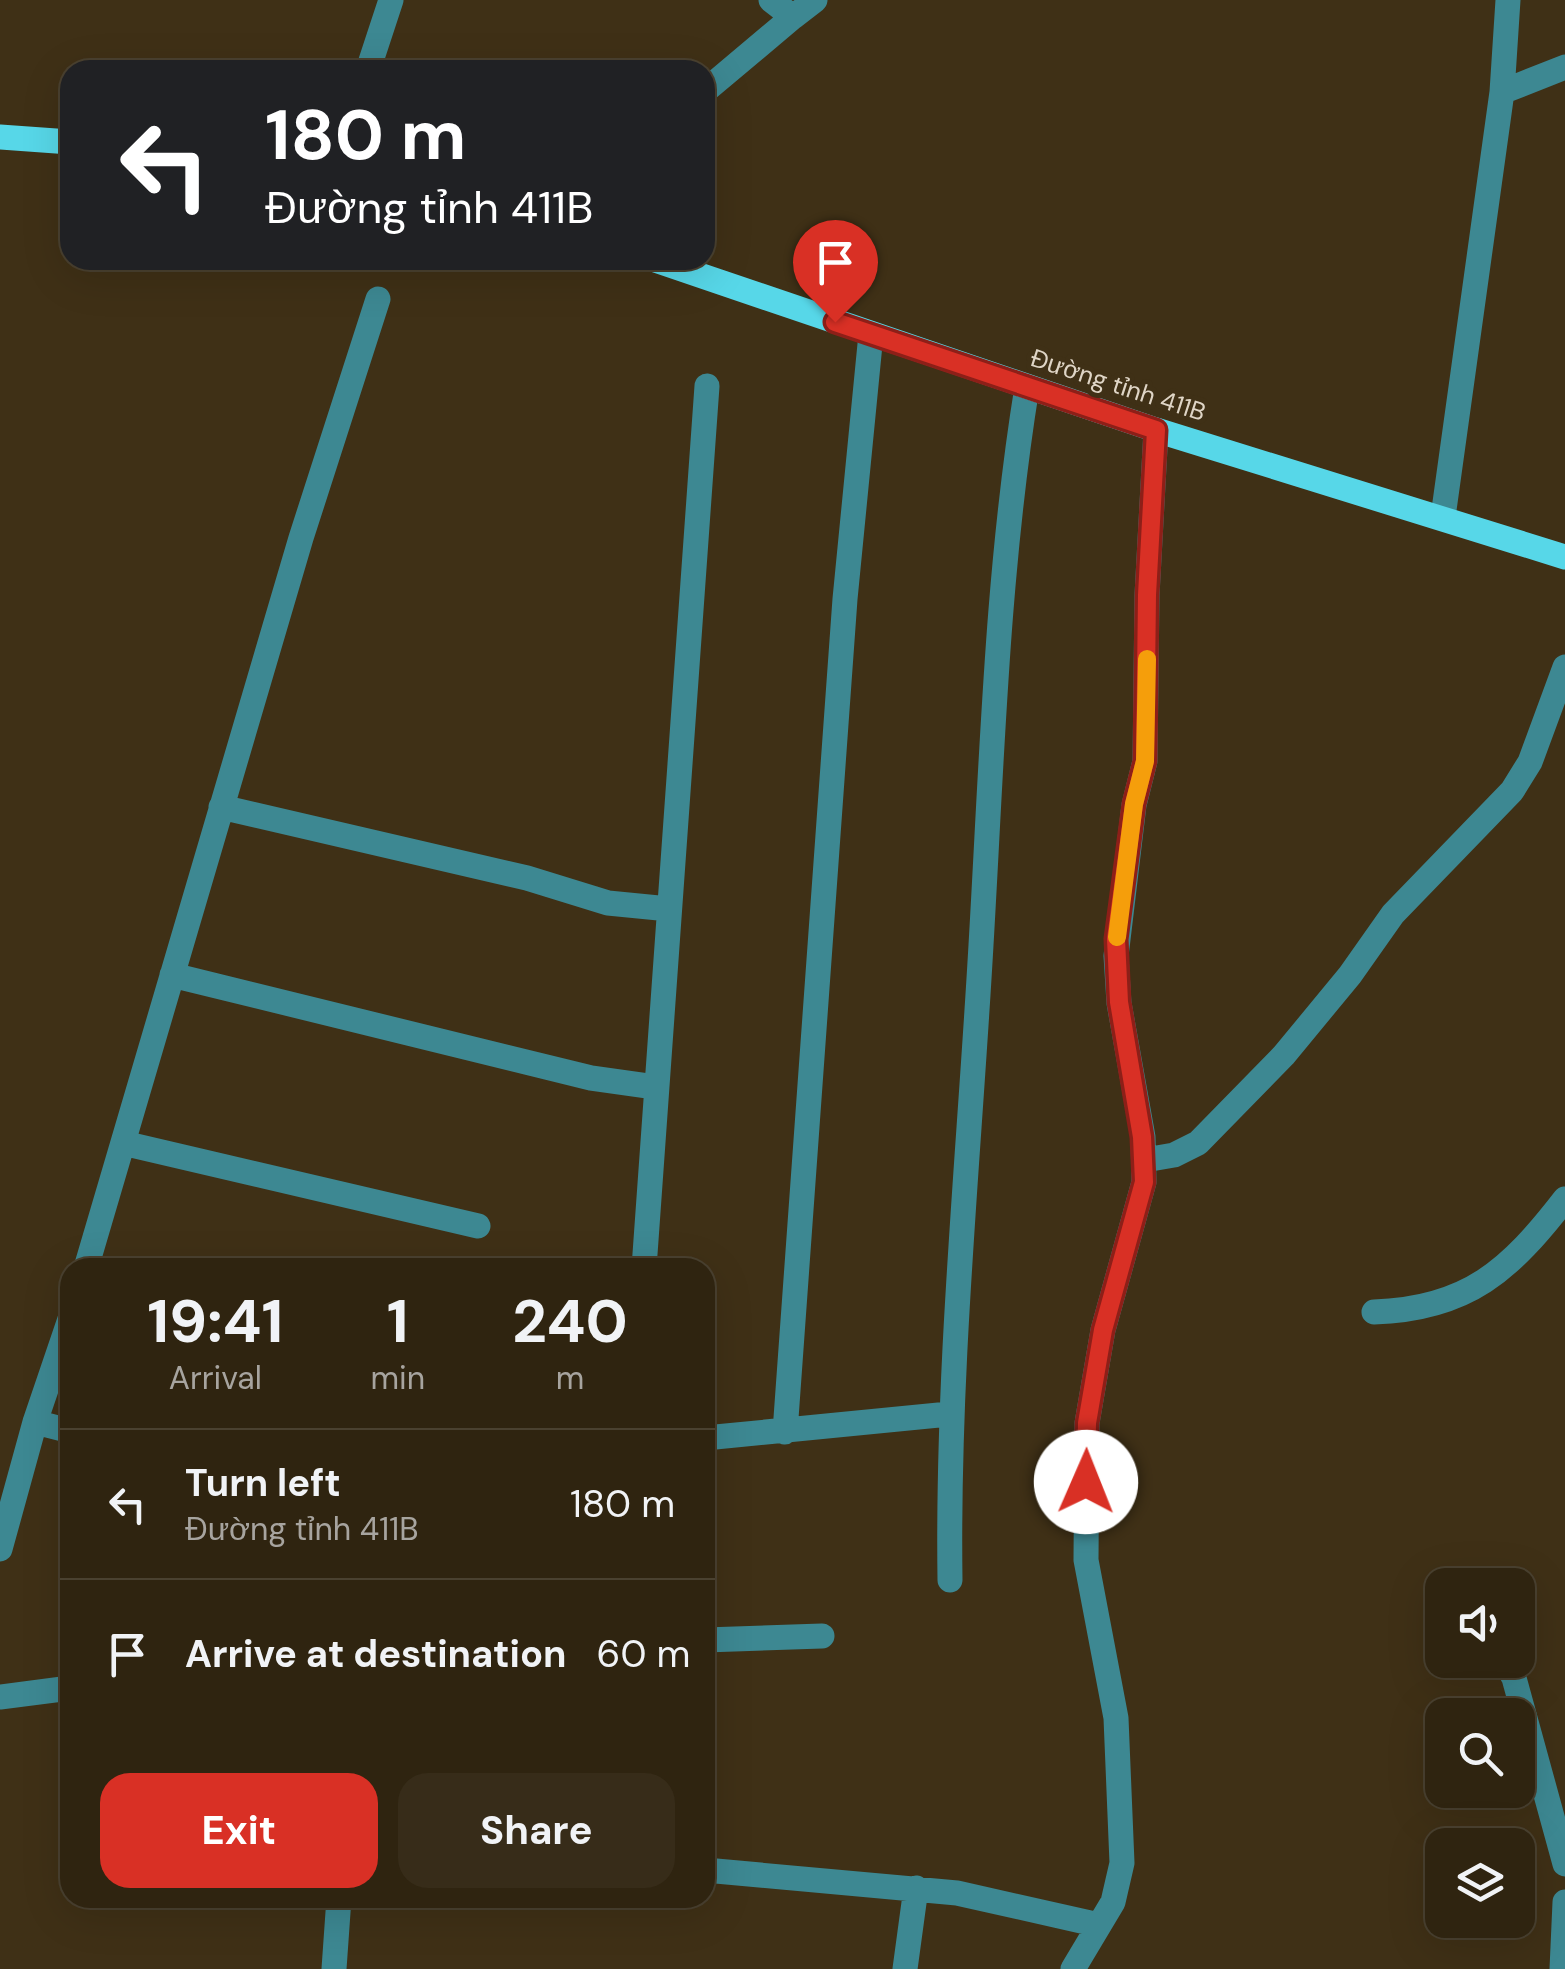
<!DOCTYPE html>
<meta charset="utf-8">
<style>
:root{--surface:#2f2410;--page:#372c19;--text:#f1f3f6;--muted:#a7a49f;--line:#4a4130;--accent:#d93025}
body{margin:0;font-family:"DM Sans",sans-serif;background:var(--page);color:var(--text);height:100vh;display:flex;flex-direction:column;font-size:38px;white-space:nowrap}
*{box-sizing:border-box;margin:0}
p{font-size:32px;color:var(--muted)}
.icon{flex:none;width:55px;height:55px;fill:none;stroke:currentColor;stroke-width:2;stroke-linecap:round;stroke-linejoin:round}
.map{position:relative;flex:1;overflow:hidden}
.drawer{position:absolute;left:60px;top:1258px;width:655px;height:650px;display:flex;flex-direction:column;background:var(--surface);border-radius:30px;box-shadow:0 10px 40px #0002,0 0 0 2px var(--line)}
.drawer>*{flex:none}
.banner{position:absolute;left:60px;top:60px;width:655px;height:210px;border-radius:30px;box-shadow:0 10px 40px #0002,0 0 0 2px var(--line);background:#202124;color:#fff;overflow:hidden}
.fabs{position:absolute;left:1425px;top:1568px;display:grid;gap:20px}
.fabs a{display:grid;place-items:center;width:110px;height:110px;border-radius:20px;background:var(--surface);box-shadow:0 10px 40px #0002,0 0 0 2px var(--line);font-size:50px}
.pin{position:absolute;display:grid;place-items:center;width:85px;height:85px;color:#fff;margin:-102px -42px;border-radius:50% 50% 50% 0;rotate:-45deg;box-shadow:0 0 10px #0007}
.pin .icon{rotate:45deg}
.me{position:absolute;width:110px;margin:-55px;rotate:1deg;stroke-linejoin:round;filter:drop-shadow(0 0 8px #0008)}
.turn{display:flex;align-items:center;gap:35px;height:210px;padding:0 40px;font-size:45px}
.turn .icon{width:130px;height:130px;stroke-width:2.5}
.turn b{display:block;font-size:70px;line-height:85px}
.eta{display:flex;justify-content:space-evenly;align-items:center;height:170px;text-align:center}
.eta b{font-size:60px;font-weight:700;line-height:70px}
.cta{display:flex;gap:20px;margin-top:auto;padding:20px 40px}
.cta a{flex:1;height:115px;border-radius:30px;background:var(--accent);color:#fff;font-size:40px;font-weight:700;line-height:115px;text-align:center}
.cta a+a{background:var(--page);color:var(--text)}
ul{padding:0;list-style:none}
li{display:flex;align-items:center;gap:30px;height:150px;padding:0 40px;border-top:2px solid var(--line)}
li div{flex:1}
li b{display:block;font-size:38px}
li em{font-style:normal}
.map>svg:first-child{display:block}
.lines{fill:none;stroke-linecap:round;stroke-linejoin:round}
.minor{stroke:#3d8892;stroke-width:25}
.major{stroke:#57d7e8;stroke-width:25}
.route-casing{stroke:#8d1f18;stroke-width:25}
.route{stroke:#d93025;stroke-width:18}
.slow{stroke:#f59e0b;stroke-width:18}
.labels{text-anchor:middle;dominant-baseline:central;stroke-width:10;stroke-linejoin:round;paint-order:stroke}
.street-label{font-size:25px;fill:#dfd5c6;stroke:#3f3016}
</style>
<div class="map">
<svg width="1565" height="1969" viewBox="0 0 1565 1969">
<rect width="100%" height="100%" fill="#3f3016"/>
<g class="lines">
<path class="minor" d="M771 0 793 17 815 0
M368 70 391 0
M705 91 793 17
M1502 92 1565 67
M1443 517 1502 92 1508 0
M221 807 527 878 608 903 669 909
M172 975 591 1078 655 1087
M123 1143 478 1226
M1145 1160 1174 1155 1198 1143 1284 1055 1350 975 1393 914 1512 791 1530 762 1565 667
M86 1268 301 538 378 299
M644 1268 707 386
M1374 1312C1468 1309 1510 1270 1565 1199
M35 1422 70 1431
M785 1432 845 599 871 334
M705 1438 949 1414
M0 1549 35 1422 70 1319
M950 1580C947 1368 969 1157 981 945 992 758 997 572 1027 387
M705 1640 822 1636
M1436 1649 1442 1648
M1504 1660 1514 1678 1565 1864
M0 1697 70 1688
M705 1870 957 1893 1099 1925
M334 1969 339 1898
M905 1969 916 1888
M1073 1969 1113 1902 1122 1863 1116 1718 1086 1560 1087 1423 1103 1330 1144 1182 1143 1137 1119 1003 1116 956 1134 805 1145 761 1147 595 1156 430
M1562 1969 1565 1902"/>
<path class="major" d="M0 137 70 142
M655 260 1156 430 1565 557"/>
</g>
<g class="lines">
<defs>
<path id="route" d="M835 322 1156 430 1147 595 1145 761 1134 804 1116 939 1119 1002 1142 1137 1144 1182 1103 1330 1087 1423 1086 1482"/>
</defs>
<use href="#route" class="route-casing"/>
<use href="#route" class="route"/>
<path class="slow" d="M1117 937 1134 804 1145 761 1147 659"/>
</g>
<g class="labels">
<g class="street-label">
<text transform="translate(1118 385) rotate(18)">Đường tỉnh 411B</text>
</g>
</g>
</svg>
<div class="fabs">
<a><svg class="icon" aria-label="sound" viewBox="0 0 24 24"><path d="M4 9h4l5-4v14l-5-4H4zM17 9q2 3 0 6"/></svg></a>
<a><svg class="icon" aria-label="search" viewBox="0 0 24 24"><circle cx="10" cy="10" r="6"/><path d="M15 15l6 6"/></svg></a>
<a><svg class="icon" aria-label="layers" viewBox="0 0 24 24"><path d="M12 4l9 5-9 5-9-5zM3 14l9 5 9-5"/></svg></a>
</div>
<div class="pin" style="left:835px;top:322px;background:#d93025"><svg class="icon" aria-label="arrive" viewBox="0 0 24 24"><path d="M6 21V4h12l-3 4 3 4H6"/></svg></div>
<svg class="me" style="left:1086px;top:1482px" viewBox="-20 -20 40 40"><circle r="19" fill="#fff"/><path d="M0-13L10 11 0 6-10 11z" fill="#d93025"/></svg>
<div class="banner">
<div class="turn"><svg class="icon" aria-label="left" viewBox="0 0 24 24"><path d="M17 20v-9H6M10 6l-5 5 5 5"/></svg><div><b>180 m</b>Đường tỉnh 411B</div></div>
</div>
<section class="drawer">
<div class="eta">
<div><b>19:41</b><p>Arrival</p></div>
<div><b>1</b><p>min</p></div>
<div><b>240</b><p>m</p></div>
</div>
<ul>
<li><svg class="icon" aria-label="left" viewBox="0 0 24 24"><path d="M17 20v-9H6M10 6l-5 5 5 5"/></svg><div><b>Turn left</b><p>Đường tỉnh 411B</p></div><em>180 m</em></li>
<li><svg class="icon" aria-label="arrive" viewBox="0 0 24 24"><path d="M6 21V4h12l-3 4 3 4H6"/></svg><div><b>Arrive at destination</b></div><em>60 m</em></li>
</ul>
<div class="cta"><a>Exit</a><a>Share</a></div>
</section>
</div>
